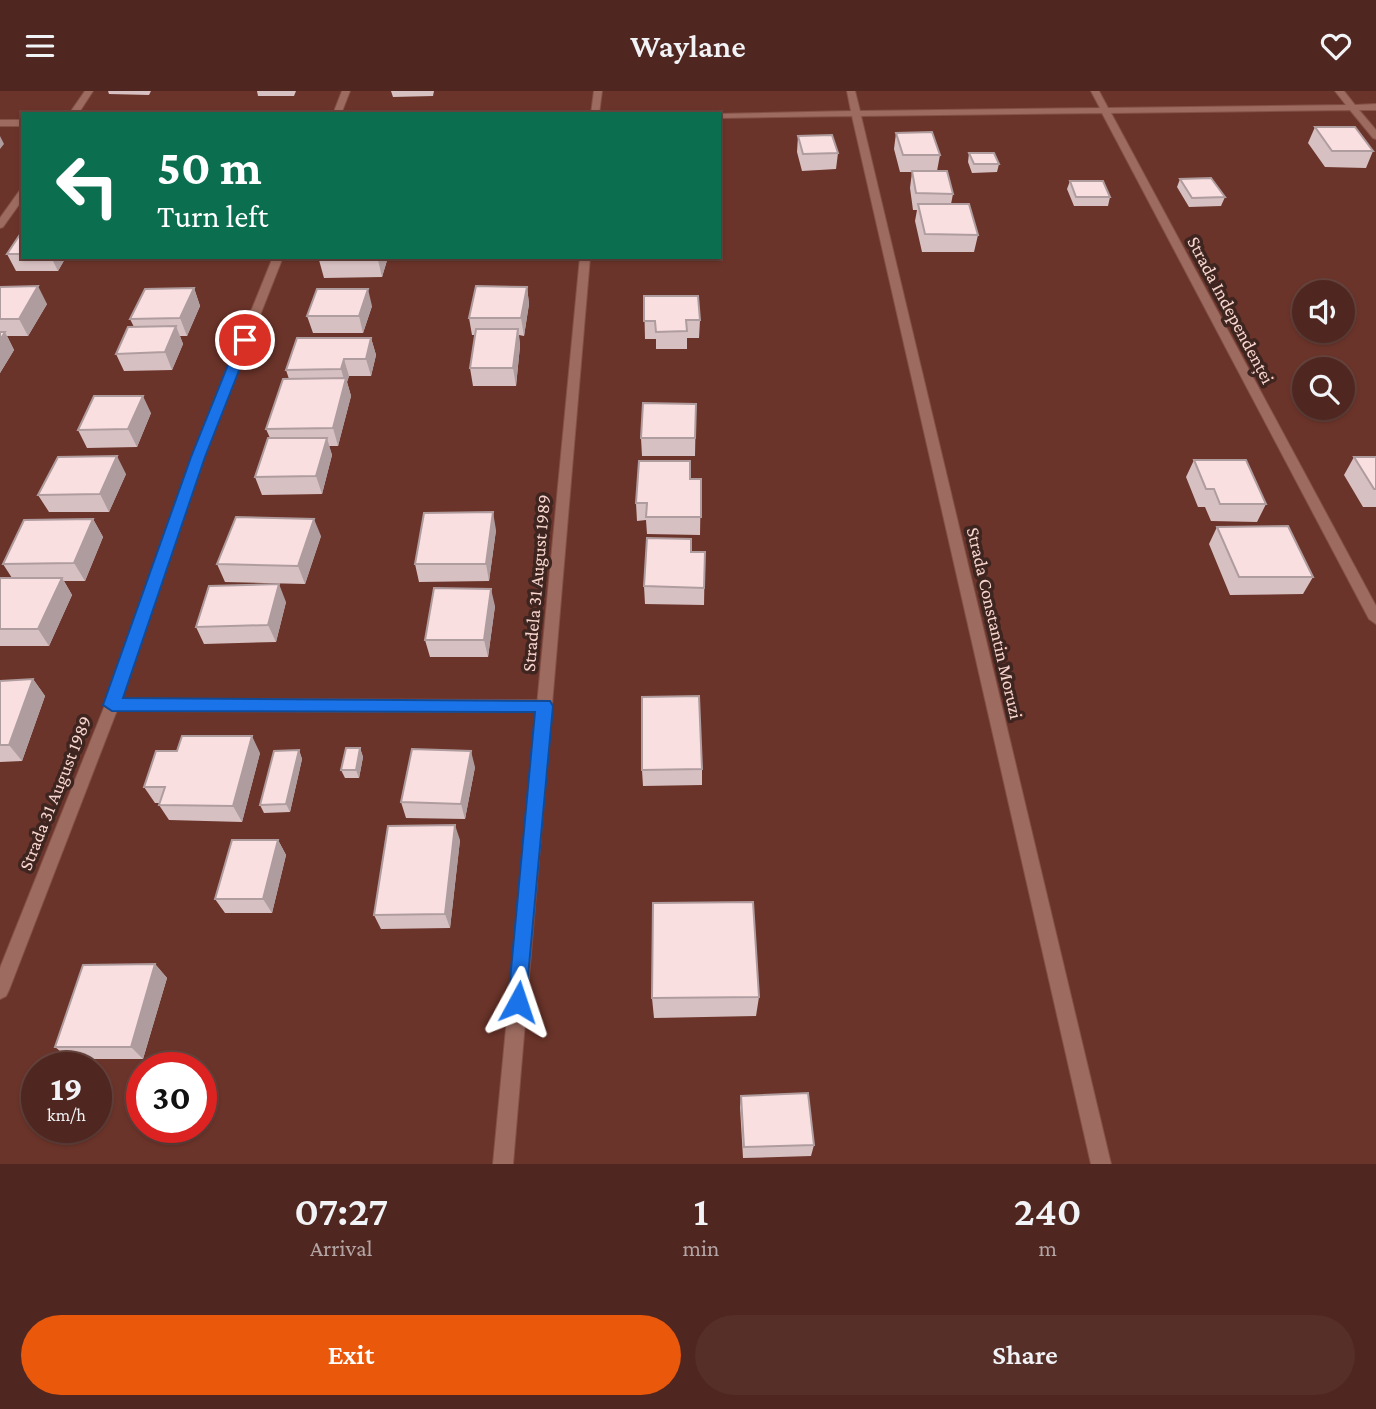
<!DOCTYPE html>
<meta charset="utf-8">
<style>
:root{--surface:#502720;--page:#562f29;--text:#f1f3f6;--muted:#b4a5a5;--line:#67443e;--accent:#ea580c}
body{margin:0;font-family:"Crimson Pro",serif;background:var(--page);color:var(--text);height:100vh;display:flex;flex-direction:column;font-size:26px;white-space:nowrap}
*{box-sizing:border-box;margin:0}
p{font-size:23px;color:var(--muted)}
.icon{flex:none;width:38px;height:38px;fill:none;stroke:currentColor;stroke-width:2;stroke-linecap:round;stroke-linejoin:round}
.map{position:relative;height:1073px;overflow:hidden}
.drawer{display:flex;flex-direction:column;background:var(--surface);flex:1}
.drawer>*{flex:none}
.hud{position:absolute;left:21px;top:21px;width:700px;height:147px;border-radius:0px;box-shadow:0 2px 5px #0004,0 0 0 2px var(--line);background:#0b6e4f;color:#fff;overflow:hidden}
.fabs{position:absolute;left:1292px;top:189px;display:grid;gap:14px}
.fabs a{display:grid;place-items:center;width:63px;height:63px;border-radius:50%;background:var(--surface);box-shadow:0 2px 5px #0004,0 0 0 2px var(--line);font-size:35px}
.speed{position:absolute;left:21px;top:961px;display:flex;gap:14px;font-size:35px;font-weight:700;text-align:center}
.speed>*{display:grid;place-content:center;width:91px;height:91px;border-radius:50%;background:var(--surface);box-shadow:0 2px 5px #0004,0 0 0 2px var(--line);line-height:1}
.speed small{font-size:18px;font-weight:400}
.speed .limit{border:10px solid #d22;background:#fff;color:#111}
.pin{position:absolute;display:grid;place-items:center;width:60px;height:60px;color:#fff;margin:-30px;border:4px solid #fff;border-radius:50%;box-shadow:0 2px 7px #0007}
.me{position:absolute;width:77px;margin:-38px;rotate:5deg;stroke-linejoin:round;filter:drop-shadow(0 0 5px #0008)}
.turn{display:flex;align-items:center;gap:24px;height:147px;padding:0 21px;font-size:32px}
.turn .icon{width:91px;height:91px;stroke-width:2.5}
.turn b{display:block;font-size:49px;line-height:60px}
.eta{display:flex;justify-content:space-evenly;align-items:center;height:119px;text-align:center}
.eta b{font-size:42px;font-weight:600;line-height:49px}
.action{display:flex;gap:14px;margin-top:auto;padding:14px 21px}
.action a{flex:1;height:80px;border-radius:42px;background:var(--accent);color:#fff;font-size:28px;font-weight:600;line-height:80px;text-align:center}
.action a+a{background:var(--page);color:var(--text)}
header{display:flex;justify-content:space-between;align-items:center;height:91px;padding:0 21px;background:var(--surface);font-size:32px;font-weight:600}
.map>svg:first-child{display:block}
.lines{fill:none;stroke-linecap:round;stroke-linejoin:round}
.service-casing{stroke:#845148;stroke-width:2}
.minor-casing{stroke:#845148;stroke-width:2}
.service{fill:#9d6b60;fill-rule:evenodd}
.minor{fill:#9d6b60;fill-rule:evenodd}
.wall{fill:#d7c0c2}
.shaded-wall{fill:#af9c9e}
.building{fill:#fadfe1;stroke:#af9c9e;stroke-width:2}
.route{fill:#1a73e8;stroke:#114b97;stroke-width:2}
.labels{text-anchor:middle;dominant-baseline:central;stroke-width:7;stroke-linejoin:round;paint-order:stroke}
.street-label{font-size:19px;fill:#f8d6ce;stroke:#3e2520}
</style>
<header><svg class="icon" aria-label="menu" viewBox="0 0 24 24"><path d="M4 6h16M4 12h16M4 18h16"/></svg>Waylane<svg class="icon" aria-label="heart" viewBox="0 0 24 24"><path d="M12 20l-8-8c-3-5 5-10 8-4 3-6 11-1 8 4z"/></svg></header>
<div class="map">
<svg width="1376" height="1073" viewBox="0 0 1376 1073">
<rect width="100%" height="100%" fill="#6b342a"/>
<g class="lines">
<defs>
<path id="service" d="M112 608 544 609 549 611 551 615 549 619 544 621 112 620 107 618 105 614 107 610Z"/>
<path id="minor" d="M85 0H93L78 23H69Z
M342 0H350L341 23H333Z
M594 0H602L599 23H591Z
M847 0H855L860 20 1100 17 1091 0H1099L1108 17 1346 14 1335 0H1344L1355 14 1376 13V19H1359L1376 39V48L1373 47 1350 19 1111 22 1376 515V533L1369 528 1102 22 861 25 1111 1073H1091L852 25 719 27V23H715L851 20Z
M0 29H23V35H0Z
M23 98V108L3 136 0 137V127L20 99Z
M273 166H283L204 366 119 614 9 899 6 905 0 908V877L105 614 192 366Z
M580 166H590L513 1073H493Z"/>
</defs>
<use href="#service" class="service-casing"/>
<use href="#minor" class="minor-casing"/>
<use href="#service" class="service"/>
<use href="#minor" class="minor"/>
</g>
<path class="wall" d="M108 0H151L149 4 109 3Z
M257 0H296L294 5H258Z
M391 0H434L433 5 393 6Z
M1315 36 1373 60 1366 77 1325 76 1308 52Z
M896 42 940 64 937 80 953 103 951 113 978 144 974 161H922L915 130 917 119H913L910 97 912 81H900L894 58Z
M798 45 838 62 836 78 802 80 797 61Z
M969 62 999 73 997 81 972 82 968 71Z
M1180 88 1225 106 1221 115 1189 116 1177 96Z
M1070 90 1110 106 1108 115H1074L1067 98Z
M23 142V166H66L58 180H16L7 163Z
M320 166H388L382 186 324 187 319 169Z
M0 196 47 213 28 245H7L14 259 0 282Z
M527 196 529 213 524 245 519 244 520 255 516 295H473L470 277 475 244H472L469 227Z
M194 197 200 215 187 245H180L183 253 172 279 124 280 116 263 134 236 130 228Z
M644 205 700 229 699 247H687V258H656V248H645Z
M372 215 363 242H313L307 225Z
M371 247 376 264 371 285H349L347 291 351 305 338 355H329L332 364 322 403 262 404 255 386 270 347 266 338 289 288 286 279Z
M696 313 695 365H642L641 347Z
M151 322 137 356 87 357 78 339Z
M1354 366H1376V416H1363L1344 384Z
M1194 369 1266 413 1257 431 1211 430 1205 416H1198L1186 386Z
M126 383 109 421H49L38 404Z
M690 388H701L700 444 647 443 646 429 637 430 636 412Z
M93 428 103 446 85 490H64L72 504 49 555H0V487H12L3 473Z
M1217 436 1313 486 1303 503 1230 504 1209 453Z
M496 439 489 490 419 491 415 473Z
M321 445 305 493 225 491 217 473Z
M691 448V461H705L704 514 645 513 644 495Z
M286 511 276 551 204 553 196 536Z
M495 515 488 566H430L425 549Z
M33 588 45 605 22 670 0 671V590Z
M360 657 363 666 359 687H345L341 679Z
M299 659 302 668 290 721 264 722 260 714Z
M260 662 242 731 169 729 159 714V712H155L144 696Z
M475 676 465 728 406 727 401 711Z
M702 678V694L643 695 642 679Z
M278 749 286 764 272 822H225L215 808Z
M460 749 450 837 381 838 374 824Z
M155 873 167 887 143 968H70L55 956Z
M759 906 756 925 654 927 652 907Z
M741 1005 814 1054 811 1065 743 1067 740 1016Z"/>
<path class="shaded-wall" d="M0 45 4 53 0 58Z
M51 166H66L58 180Z
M379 166H388L382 186 378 169Z
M38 195 47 213 28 245 19 228Z
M527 196 529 213 524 245 521 227Z
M194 197 200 215 187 245 180 227Z
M368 198 372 215 363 242 359 225Z
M176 235 183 253 172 279 165 261Z
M518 238 520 255 516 295 513 277Z
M5 241 14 259 0 282V249Z
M371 247 376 264 371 285 366 268Z
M344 268 349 285 347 291 351 305 338 355 333 337 345 292 341 278Z
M143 305 151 322 137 356 128 338Z
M327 347 332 364 322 403 316 385Z
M117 365 126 383 109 421 100 403Z
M493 421 496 439 489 490 486 473Z
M93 428 103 446 85 490 74 472Z
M314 428 321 445 305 493 298 475Z
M62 487 72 504 49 555 38 538Z
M279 493 286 511 276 551 268 534Z
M491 498 495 515 488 566 484 549Z
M33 588 45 605 22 670 9 654Z
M252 645 260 662 242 731 233 715Z
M360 657 363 666 359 687 356 679Z
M299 659 302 668 290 721 286 713Z
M471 660 475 676 465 728 461 713Z
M455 734 460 749 450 837 445 823Z
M278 749 286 764 272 822 263 808Z
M155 873 167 887 143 968 131 956Z"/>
<path class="building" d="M1315 36H1355L1373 60H1332Z
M932 41 940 64H903L896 42Z
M832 44 838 62 803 63 798 45Z
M969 62H994L999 73H974Z
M912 80H947L953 103 916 102Z
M1211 87 1225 106 1192 107 1180 88Z
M1070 90H1103L1110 106H1076Z
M918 113H969L978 144 925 143Z
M21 142H23V163H7Z
M320 166H379L378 169H319Z
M38 195 19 228H0V196Z
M476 195 527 196 521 227H469Z
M194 197 180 227 130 228 145 198Z
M317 198H368L359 225H307Z
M644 205H698L700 229H686L687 240 656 241 655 230H644Z
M176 235 165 261 116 263 128 236Z
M476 238H518L513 277H470Z
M0 241H5L0 249Z
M297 247H371L366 268H344L341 278 286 279Z
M346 287 333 337 266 338 283 288Z
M94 305H143L128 338 78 339Z
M643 312 696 313 695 347H641Z
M268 347H327L316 385 255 386Z
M117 365 100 403 38 404 58 366Z
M1354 366H1376V398H1374Z
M1194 369H1246L1266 413H1220L1214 398H1206Z
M639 370H690V388H701V426H646L647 412H636Z
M493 421 486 473H415L424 422Z
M236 426 314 428 298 475 217 473Z
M93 428 74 472 3 473 24 429Z
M1288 435 1313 486H1239L1217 436Z
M647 447 691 448V461H705L704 497 644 495Z
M0 487H62L38 538H0Z
M279 493 268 534 196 536 209 495Z
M434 497 491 498 484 549H425Z
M33 588 9 654H0V590Z
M699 605 702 678 642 679V606Z
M182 645H252L233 715 159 714 165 696H144L156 660H177Z
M346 657H360L356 679H341Z
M412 658 471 660 461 713 401 711Z
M299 659 286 713 260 714 274 660Z
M455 734 445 823 374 824 388 735Z
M232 749H278L263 808H215Z
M753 811 759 906 652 907 653 812Z
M155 873 131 956H55L83 874Z
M808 1002 814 1054 744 1056 741 1005Z"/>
<path class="route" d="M245 245 251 249 205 366 123 607 550 610 553 615 525 918 518 921 510 918 508 911 535 621 112 620 103 614 191 366 238 249Z"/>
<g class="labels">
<g class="street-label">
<text transform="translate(1231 219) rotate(62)">Strada Independenței</text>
<text transform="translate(536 492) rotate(-85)">Stradela 31 August 1989</text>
<text transform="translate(995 532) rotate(77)">Strada Constantin Moruzi</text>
<text transform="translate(55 702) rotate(-68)">Strada 31 August 1989</text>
</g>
</g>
</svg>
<div class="fabs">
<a><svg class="icon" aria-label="sound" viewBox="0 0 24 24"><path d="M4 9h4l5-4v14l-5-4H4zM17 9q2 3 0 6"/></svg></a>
<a><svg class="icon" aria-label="search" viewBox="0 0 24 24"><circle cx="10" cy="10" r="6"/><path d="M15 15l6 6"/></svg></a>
</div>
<div class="speed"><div>19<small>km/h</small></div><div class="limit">30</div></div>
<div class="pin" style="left:245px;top:249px;background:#d93025"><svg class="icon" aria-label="arrive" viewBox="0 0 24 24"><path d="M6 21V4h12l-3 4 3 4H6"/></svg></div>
<svg class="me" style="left:518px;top:911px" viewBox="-20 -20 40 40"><path d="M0-17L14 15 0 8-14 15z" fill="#1a73e8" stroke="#fff" stroke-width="4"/></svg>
<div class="hud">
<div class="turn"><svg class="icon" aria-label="left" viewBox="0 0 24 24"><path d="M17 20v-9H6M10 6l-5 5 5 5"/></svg><div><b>50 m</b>Turn left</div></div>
</div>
</div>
<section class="drawer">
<div class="eta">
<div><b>07:27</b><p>Arrival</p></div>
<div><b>1</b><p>min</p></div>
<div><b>240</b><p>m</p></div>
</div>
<div class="action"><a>Exit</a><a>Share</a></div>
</section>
